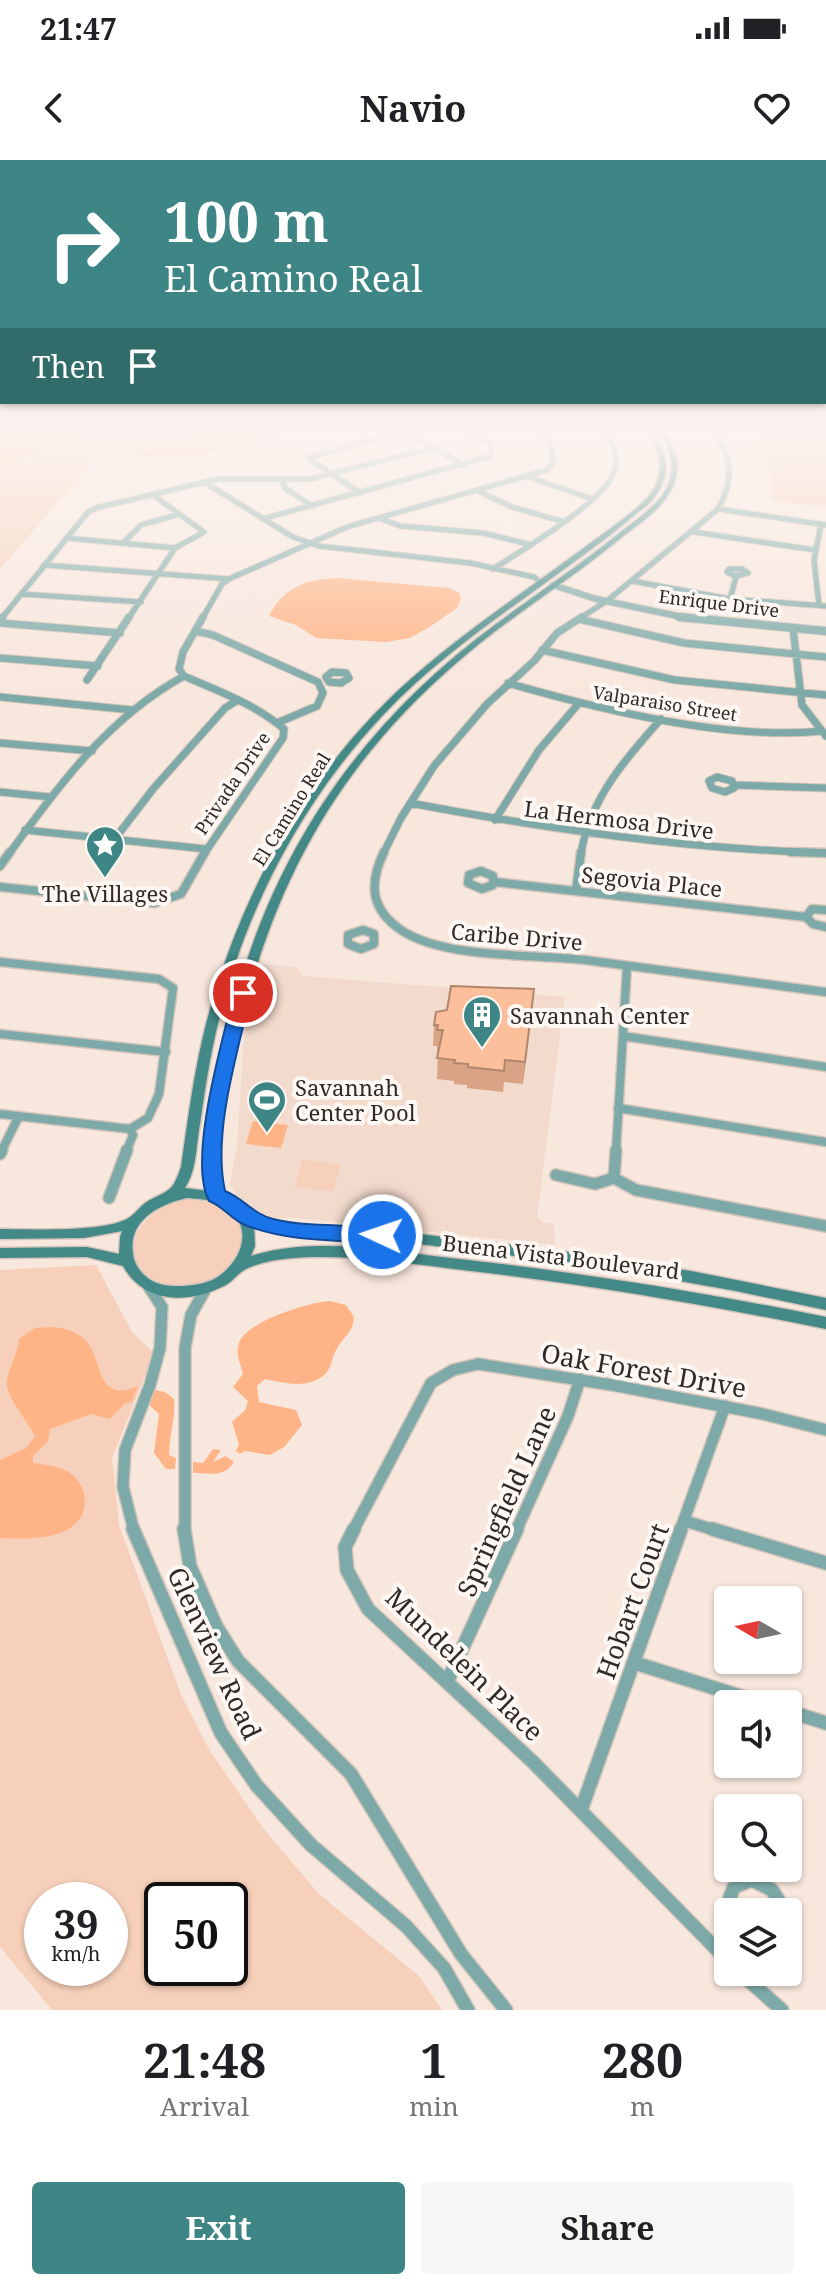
<!DOCTYPE html>
<style>
:root{--surface:#fff;--page:#f6f6f6;--text:#202124;--muted:#757577;--accent:#3e8685}
body{margin:0;font-family:"Noto Serif",serif;background:var(--page);color:var(--text);height:100vh;display:flex;flex-direction:column;font-size:30px;white-space:nowrap}
*{box-sizing:border-box;margin:0}
p{font-size:26px;color:var(--muted)}
.icon{flex:none;width:44px;height:44px;fill:none;stroke:currentColor;stroke-width:2;stroke-linecap:round;stroke-linejoin:round}
.map{position:relative;height:1850px;overflow:hidden}
.details{display:flex;flex-direction:column;background:var(--surface);flex:1}
.details>*{flex:none}
.top-card{position:absolute;left:0px;top:0px;width:826px;height:244px;box-shadow:0 2px 6px #0004;background:#3e8685;color:#fff;overflow:hidden}
.needle{width:52px;rotate:279deg}
.buttons{position:absolute;left:714px;top:1426px;display:grid;gap:16px}
.buttons a{display:grid;place-items:center;width:88px;height:88px;border-radius:8px;background:var(--surface);box-shadow:0 2px 6px #0004;font-size:40px}
.speed{position:absolute;left:24px;top:1722px;display:flex;gap:16px;font-size:40px;font-weight:700;text-align:center}
.speed>*{display:grid;place-content:center;width:104px;height:104px;border-radius:50%;background:var(--surface);box-shadow:0 2px 6px #0004;line-height:1}
.speed small{font-size:20px;font-weight:400}
.speed .limit{border:4px solid #111;border-radius:12px;background:#fff;color:#111}
.pin{position:absolute;display:grid;place-items:center;width:68px;height:68px;color:#fff;margin:-34px;border:4px solid #fff;border-radius:50%;box-shadow:0 2px 8px #0007}
.me{position:absolute;width:88px;margin:-44px;rotate:273deg;stroke-linejoin:round;filter:drop-shadow(0 0 6px #0008)}
.turn{display:flex;align-items:center;gap:28px;height:168px;padding:0 32px;font-size:36px}
.turn .icon{width:104px;height:104px;stroke-width:2.5}
.turn b{display:block;font-size:56px;line-height:68px}
.then{display:flex;align-items:center;height:76px;padding:0 32px;background:#0003;gap:16px;font-size:30px}
.eta{display:flex;justify-content:space-evenly;align-items:center;height:136px;text-align:center}
.eta b{font-size:48px;font-weight:700;line-height:56px}
.primary-button{display:flex;gap:16px;margin-top:auto;padding:16px 32px}
.primary-button a{flex:1;height:92px;border-radius:8px;background:var(--accent);color:#fff;font-size:32px;font-weight:700;line-height:92px;text-align:center}
.primary-button a+a{background:var(--page);color:var(--text)}
.status{display:flex;justify-content:space-between;align-items:center;height:56px;padding:0 40px;background:var(--surface);direction:ltr}
.status svg{height:22px;fill:currentColor}
header{display:flex;justify-content:space-between;align-items:center;height:104px;padding:0 32px;background:var(--surface);font-size:36px;font-weight:700}
.map>svg:first-child{display:block}
.built{fill:#f2dacc}
.green{fill:#f6d0ba;fill-rule:evenodd}
.water{fill:#feb486}
.lines{fill:none;stroke-linecap:round;stroke-linejoin:round}
.minor-far4-casing{stroke:#d4c5bc;stroke-width:7}
.minor-far3-casing{stroke:#d4c5bc;stroke-width:9}
.minor-far2-casing{stroke:#d4c5bc;stroke-width:11}
.minor-far1-casing{stroke:#d4c5bc;stroke-width:14}
.minor-casing{stroke:#d4c5bc;stroke-width:16}
.tertiary-far1-casing{stroke:#d4c5bc;stroke-width:8}
.tertiary-casing{stroke:#d4c5bc;stroke-width:10}
.secondary-casing{stroke:#d4c5bc;stroke-width:3}
.minor-far4{stroke:#7daaa8;stroke-width:5}
.minor-far3{stroke:#7daaa8;stroke-width:7}
.minor-far2{stroke:#7daaa8;stroke-width:8}
.minor-far1{stroke:#7daaa8;stroke-width:11}
.minor{stroke:#7daaa8;stroke-width:13}
.tertiary-far1{stroke:#7daaa8;stroke-width:6}
.tertiary{stroke:#7daaa8;stroke-width:8}
.secondary{fill:#428988;fill-rule:evenodd}
.wall{fill:#d9a485}
.shaded-wall{fill:#b0866c}
.building{fill:#fcbf9b;stroke:#b0866c;stroke-width:2}
.route{fill:#1a73e8;stroke:#114b97;stroke-width:2}
.labels{text-anchor:middle;dominant-baseline:central;stroke-width:8;stroke-linejoin:round;paint-order:stroke}
.far-street-label{font-size:18px;fill:#302a26;stroke:#fef7f3}
.street-label{font-size:22px;fill:#302a26;stroke:#fef7f3}
.poi-label{font-size:22px;fill:#302a26;stroke:#fef7f3;text-anchor:start}
.near-street-label{font-size:26px;fill:#302a26;stroke:#fef7f3}
</style>
<div class="status"><b>21:47</b><svg viewBox="0 0 49 12"><path d="M0 12V9h3v3zM5 12V6h3v6zM10 12V3h3v9zM15 12V0h3v12zM26 1h20v11H26zM47 4h2v5h-2z"/></svg></div>
<header><svg class="icon" aria-label="back" viewBox="0 0 24 24"><path d="M15 5l-7 7 7 7"/></svg>Navio<svg class="icon" aria-label="heart" viewBox="0 0 24 24"><path d="M12 20l-8-8c-3-5 5-10 8-4 3-6 11-1 8 4z"/></svg></header>
<div class="map">
<svg width="826" height="1850" viewBox="0 0 826 1850">
<rect width="100%" height="100%" fill="#f8e7dd"/>
<path class="built" d="M263 804 296 807 302 816 565 837 537 1057 543 1062 554 1064 555 1085 295 1058 267 1059 255 1055 239 1041 230 1024 237 986 244 875Z"/>
<path class="green" d="M105 272H213L127 295 100 294 0 409V308L62 281Z
M767 272H826V348L771 340V311L757 279Z
M302 1000 340 1004 334 1031 295 1027Z
M190 1039C225 1042 261 1065 233 1102 223 1115 206 1123 191 1125 116 1135 112 1053 190 1039Z
M96 1105 132 1172 154 1193 112 1298 119 1365 181 1535 210 1591 263 1668 319 1734 419 1816 442 1850H52L0 1787V1110ZM42 1740H110V1808H42ZM162 1740H230V1808H162Z"/>
<path class="water" d="M9 272H105L62 281 0 308V274Z
M213 272H283L193 297H126Z
M337 418 449 428 459 433 461 438 457 448 431 466 410 478 386 482 316 478 296 465 269 456C284 427 304 420 337 418Z
M253 961 288 965 281 988 246 984Z
M330 1141 346 1145 354 1157C353 1173 343 1177 336 1190 332 1197 332 1206 326 1213 310 1230 285 1223 265 1219L257 1226 259 1242 296 1250 302 1265 284 1287 270 1295 245 1291 240 1294 236 1291 239 1284 232 1262 245 1250 248 1241 233 1227 243 1214C241 1204 235 1195 239 1183 245 1162 309 1142 330 1141Z
M51 1167C65 1168 76 1171 86 1181 103 1198 95 1245 138 1226L132 1241 124 1244 110 1259 91 1254 50 1269 48 1281 33 1296V1303C41 1304 55 1306 63 1309 88 1320 94 1355 68 1369 49 1380 21 1379 0 1378V1300L26 1288 35 1276C28 1261 5 1236 7 1221 9 1206 18 1194 19 1179L35 1168Z
M155 1230 165 1232 174 1239C176 1258 169 1275 169 1295L176 1298 175 1309H166L154 1293 159 1254 149 1245Z
M213 1289 221 1290 213 1302 226 1296 234 1302C224 1318 210 1313 193 1313V1302L203 1303Z"/>
<g class="lines">
<defs>
<path id="minor-far4" d="M403 272 465 305
M526 316 592 339
M283 321 285 328 312 346
M204 322 293 377 319 386 470 403 534 417 540 422
M476 330 512 347 561 361
M360 333 308 298 398 272
M718 349 826 365
M379 358 400 366 483 373 528 384
M262 359 491 296 490 284 467 272
M694 372 815 390
M66 378 175 388
M123 383 141 365 180 354
M44 405 229 419
M493 409C521 391 604 342 614 312 620 297 613 284 604 272
M729 409H742L748 413 735 416 727 412Z
M632 421 730 439 826 446
M21 434 141 442
M730 439 736 417
M819 445 814 400 821 364
M1 459 88 352 96 348 218 319H310L433 288
M128 459 175 388 204 372 153 335
M202 459 222 424 229 419 347 367 547 310 554 301 550 283 536 272
M579 459 608 440 718 349C734 321 733 298 714 272"/>
<path id="minor-far3" d="M203 457 183 492 179 509 184 516C218 531 255 544 284 569L283 578 204 694
M579 459 684 483 826 497
M0 460 3 457
M0 463 120 473
M793 468 802 545 826 576
M195 471 213 475 318 522 323 533 317 546 277 563
M542 490 675 520 826 535
M0 498 98 506
M332 512 346 513 349 518 341 523 329 522 326 517Z
M87 520 129 457
M508 523C598 549 728 581 821 571
M0 537 132 550
M0 583 92 591
M717 617 732 621 734 628 725 632 712 628 709 621Z
M735 625 826 628
M0 632 50 637
M410 643C548 669 685 689 826 693
M495 660 539 590 579 543
M25 670 206 689
M114 680 153 629 225 548 238 540
M9 694C58 626 109 557 184 516
M383 694 401 658 434 606 487 544 534 501 557 473 582 457
M581 694C589 640 626 598 661 559"/>
<path id="minor-far2" d="M384 692C369 723 370 749 401 770 444 799 533 794 585 800 666 810 746 821 826 832
M790 692 826 693
M0 706 10 692
M481 711 493 716V725L482 729 468 723 469 715Z
M495 722 806 757
M0 727 154 743 181 734 205 692
M576 731 581 692
M826 750 812 749 806 757 813 764 826 767
M363 770 374 774V784L361 789 348 784V775Z
M0 802 159 819 173 828 159 934 148 958 130 969 0 954
M0 874 166 892
M623 876 826 907
M618 948 826 982
M1 992 19 956
M126 992 133 975 130 969
M616 992 627 806"/>
<path id="minor-far1" d="M616 990 614 1018 636 1030 826 1066
M0 994 2 990
M556 1015 595 1024 614 1018
M109 1038 127 990
M685 1361 718 1371
M134 1371 123 1327 125 1290 150 1225 160 1188 162 1147 149 1127
M185 1371V1188L191 1155 205 1130
M353 1371 431 1223 453 1210 478 1204 612 1225 763 1254 826 1270
M516 1371 568 1256 580 1219
M680 1371 725 1246"/>
<path id="minor" d="M133 1369 221 1573 257 1626 311 1685 406 1766 444 1808 468 1850
M184 1369 190 1406 216 1466 238 1501 351 1614 461 1794 506 1850
M354 1369 345 1387 347 1410 368 1449 533 1602 728 1801
M712 1369 826 1403
M635 1503 765 1544
M447 1522 517 1369
M788 1551 826 1563
M581 1650 681 1369
M729 1752 730 1737 734 1727 752 1720 772 1730 786 1752
M739 1812 782 1850"/>
<path id="tertiary-far1" d="M553 425 596 439 692 459"/>
<path id="tertiary" d="M679 457 826 471"/>
<path id="secondary" d="M647 272H653C669 292 671 317 654 338 650 344 642 349 636 354 616 371 595 387 574 402 509 450 441 494 385 553 299 643 240 759 214 881 208 908 204 936 200 964 196 985 197 1010 185 1028L209 1031C196 980 217 914 229 864 268 697 359 565 496 464 536 434 579 406 618 374 632 363 648 352 660 338 677 317 674 292 658 272H664C681 293 682 316 666 338 655 354 636 366 621 378 569 421 512 455 461 499 330 610 264 740 231 908 223 949 212 992 222 1034L244 1046 247 1052 278 1061 311 1066 411 1073 555 1090 691 1111 826 1138V1150L736 1131 601 1107 411 1083 295 1074 254 1065 255 1086 251 1096C315 1076 386 1091 451 1098 577 1112 702 1132 826 1157V1169C709 1145 590 1125 471 1111 421 1105 370 1097 320 1097 296 1097 269 1099 248 1108 238 1112 233 1122 224 1126 188 1144 144 1144 123 1106L87 1097 0 1098V1088L87 1087 119 1094 120 1077 122 1071 84 1078 0 1079V1069C27 1069 109 1073 130 1057 137 1052 141 1045 148 1041 170 1029 172 1033 181 1007 188 959 194 911 206 864 241 729 313 602 420 511 472 466 530 428 585 387 601 375 641 348 651 333 665 312 661 292 647 272ZM187 1038C197 1039 209 1039 217 1043 254 1058 247 1096 219 1116 209 1123 196 1125 184 1126 171 1126 159 1126 149 1119 140 1112 134 1104 133 1093 128 1060 160 1044 187 1038Z"/>
</defs>
<use href="#minor-far4" class="minor-far4-casing"/>
<use href="#minor-far3" class="minor-far3-casing"/>
<use href="#minor-far2" class="minor-far2-casing"/>
<use href="#minor-far1" class="minor-far1-casing"/>
<use href="#minor" class="minor-casing"/>
<use href="#tertiary-far1" class="tertiary-far1-casing"/>
<use href="#tertiary" class="tertiary-casing"/>
<use href="#secondary" class="secondary-casing"/>
<use href="#minor-far4" class="minor-far4"/>
<use href="#minor-far3" class="minor-far3"/>
<use href="#minor-far2" class="minor-far2"/>
<use href="#minor-far1" class="minor-far1"/>
<use href="#minor" class="minor"/>
<use href="#tertiary-far1" class="tertiary-far1"/>
<use href="#tertiary" class="tertiary"/>
<use href="#secondary" class="secondary"/>
</g>
<path class="wall" d="M534 829 523 924 504 922 503 932 467 928V925L454 924V921L437 919 438 891H437V886H433L434 865Z"/>
<path class="shaded-wall" d="M534 829 532 850 523 924 525 902Z"/>
<path class="building" d="M451 826 534 829 525 902 505 900 504 911 468 907V904L454 903 455 900 437 898 443 870H437L438 865H434L436 852 447 850Z"/>
<linearGradient id="sky" x2="0" y2="1"><stop stop-color="#b1b4c1"/><stop offset="0.51" stop-color="#fcf4f0"/><stop offset="1" stop-color="#fcf4f0" stop-opacity="0"/></linearGradient>
<rect width="826" height="531" fill="url(#sky)"/>
<path class="route" d="M243 827 251 833C238 892 212 972 225 1031 243 1038 253 1054 273 1059 305 1067 349 1065 382 1067L389 1069 392 1075 389 1081 382 1083C336 1080 288 1082 245 1065 231 1059 223 1046 209 1041 187 1000 223 879 234 833Z"/>
<defs>
<symbol id="sight-pin" viewBox="-11 -11 22 30"><path d="M0 17L-7.5 6A9.5 9.5 0 1 1 7.5 6Z" fill="#3e8685" stroke="#fef7f3"/><path d="M0-6L1.8-2.2L6-1.7L2.9 1.2L3.7 5.4L0 3.3L-3.7 5.4L-2.9 1.2L-6-1.7L-1.8-2.2Z" fill="#fff"/></symbol>
<symbol id="building-pin" viewBox="-11 -11 22 30"><path d="M0 17L-7.5 6A9.5 9.5 0 1 1 7.5 6Z" fill="#3e8685" stroke="#fef7f3"/><path d="M-4-6H4V6H1V3H-1V6H-4ZM-2.5-4.3h1.7v1.8h-1.7ZM.8-4.3h1.7v1.8H.8ZM-2.5-1h1.7V.8h-1.7ZM.8-1h1.7V.8H.8Z" fill="#fff"/></symbol>
<symbol id="stadium-pin" viewBox="-11 -11 22 30"><path d="M0 17L-7.5 6A9.5 9.5 0 1 1 7.5 6Z" fill="#3e8685" stroke="#fef7f3"/><path d="M0-5a6.5 5 0 1 0 0 10a6.5 5 0 1 0 0-10ZM-3.5-1.8h7v3.6h-7Z" fill="#fff"/></symbol>
</defs>
<g fill-rule="evenodd">
<use href="#sight-pin" x="83" y="663" width="44" height="60"/>
<use href="#building-pin" x="460" y="833" width="44" height="60"/>
<use href="#stadium-pin" x="245" y="918" width="44" height="60"/>
</g>
<g class="labels">
<g class="far-street-label">
<text transform="translate(719 443) rotate(7)">Enrique Drive</text>
<text transform="translate(665 543) rotate(9)">Valparaiso Street</text>
<text transform="translate(232 623) rotate(-56)">Privada Drive</text>
<text transform="translate(291 649) rotate(-58)">El Camino Real</text>
</g>
<g class="street-label">
<text transform="translate(619 659) rotate(7)">La Hermosa Drive</text>
<text transform="translate(652 721) rotate(6)">Segovia Place</text>
<text transform="translate(517 776) rotate(5)">Caribe Drive</text>
<text transform="translate(561 1096) rotate(7)">Buena Vista Boulevard</text>
</g>
<g class="poi-label">
<text x="105" y="733" text-anchor="middle">The Villages</text>
<text x="510" y="855">Savannah Center</text>
<text x="295" y="927">Savannah<tspan x="295" dy="25">Center Pool</tspan></text>
</g>
<g class="near-street-label">
<text transform="translate(644 1210) rotate(10)">Oak Forest Drive</text>
<text transform="translate(506 1341) rotate(-66)">Springfield Lane</text>
<text transform="translate(632 1441) rotate(-70)">Hobart Court</text>
<text transform="translate(215 1493) rotate(65)">Glenview Road</text>
<text transform="translate(465 1504) rotate(44)">Mundelein Place</text>
</g>
</g>
</svg>
<div class="buttons">
<a><svg class="needle" viewBox="-14 -14 28 28"><path d="M0-13l5 13h-10z" fill="#e53935"/><path d="M0 13l5-13h-10z" fill="#757577"/></svg></a>
<a><svg class="icon" aria-label="sound" viewBox="0 0 24 24"><path d="M4 9h4l5-4v14l-5-4H4zM17 9q2 3 0 6"/></svg></a>
<a><svg class="icon" aria-label="search" viewBox="0 0 24 24"><circle cx="10" cy="10" r="6"/><path d="M15 15l6 6"/></svg></a>
<a><svg class="icon" aria-label="layers" viewBox="0 0 24 24"><path d="M12 4l9 5-9 5-9-5zM3 14l9 5 9-5"/></svg></a>
</div>
<div class="speed"><div>39<small>km/h</small></div><div class="limit">50</div></div>
<div class="pin" style="left:243px;top:833px;background:#d93025"><svg class="icon" aria-label="arrive" viewBox="0 0 24 24"><path d="M6 21V4h12l-3 4 3 4H6"/></svg></div>
<svg class="me" style="left:382px;top:1075px" viewBox="-20 -20 40 40"><circle r="17" fill="#1a73e8" stroke="#fff" stroke-width="3"/><path d="M0-11L8 9 0 5-8 9z" fill="#fff"/></svg>
<div class="top-card">
<div class="turn"><svg class="icon" aria-label="right" viewBox="0 0 24 24"><path d="M7 20v-9h11M14 6l5 5-5 5"/></svg><div><b>100 m</b>El Camino Real</div></div>
<div class="then">Then<svg class="icon" aria-label="arrive" viewBox="0 0 24 24"><path d="M6 21V4h12l-3 4 3 4H6"/></svg></div>
</div>
</div>
<section class="details">
<div class="eta">
<div><b>21:48</b><p>Arrival</p></div>
<div><b>1</b><p>min</p></div>
<div><b>280</b><p>m</p></div>
</div>
<div class="primary-button"><a>Exit</a><a>Share</a></div>
</section>
